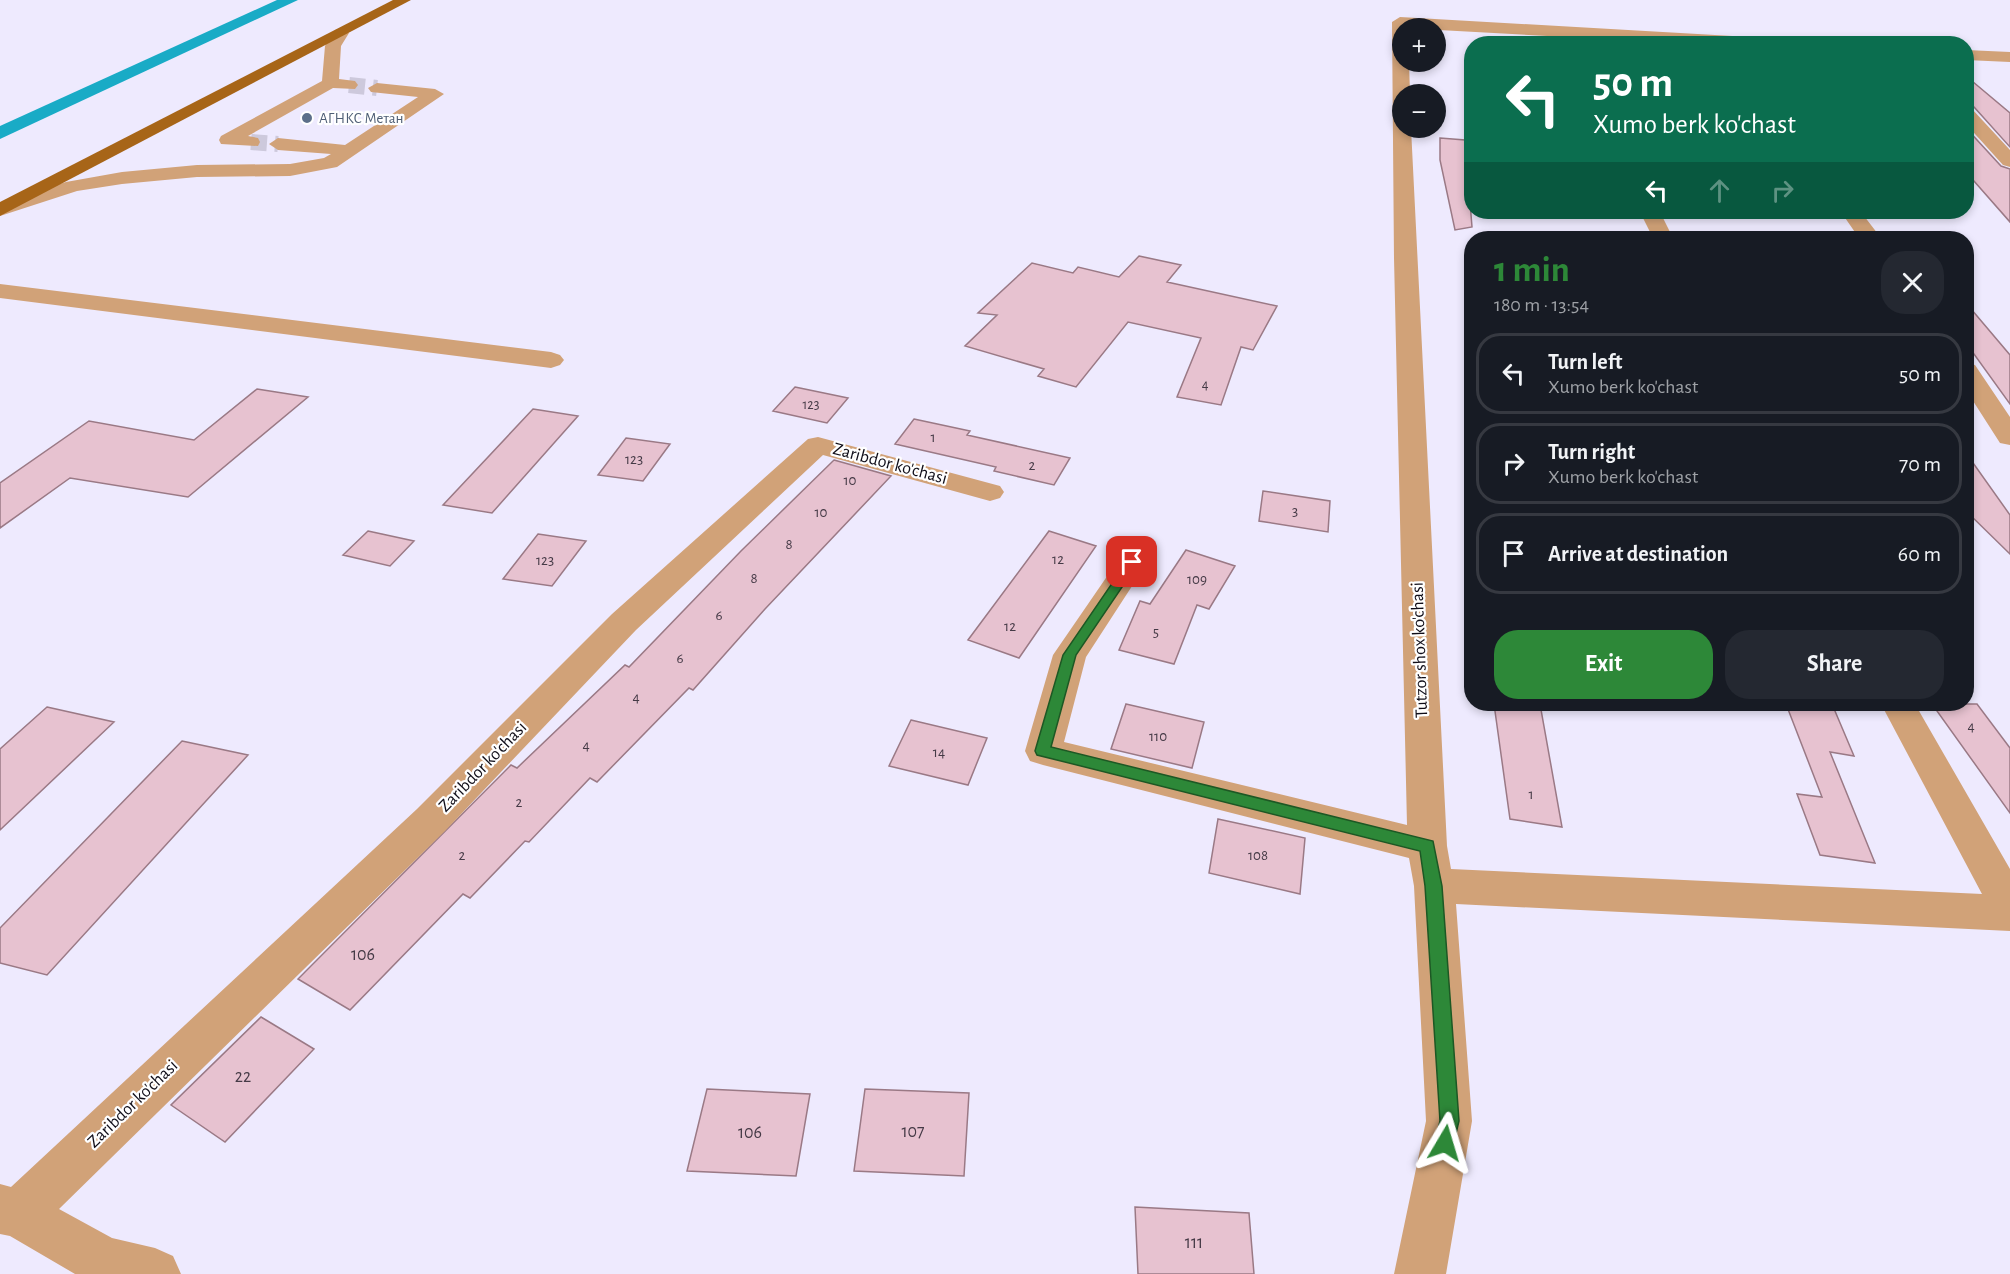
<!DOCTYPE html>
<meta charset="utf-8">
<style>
:root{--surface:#171b24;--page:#242831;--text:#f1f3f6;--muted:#9ea1a6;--line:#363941;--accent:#2d8838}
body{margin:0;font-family:"Alegreya Sans",sans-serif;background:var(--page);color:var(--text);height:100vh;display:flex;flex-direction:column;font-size:22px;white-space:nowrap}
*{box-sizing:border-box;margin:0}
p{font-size:20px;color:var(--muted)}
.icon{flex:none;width:33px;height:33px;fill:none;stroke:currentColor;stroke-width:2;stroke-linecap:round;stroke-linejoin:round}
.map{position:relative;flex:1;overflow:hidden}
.sheet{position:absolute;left:1464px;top:231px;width:510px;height:480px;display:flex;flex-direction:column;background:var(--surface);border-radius:24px;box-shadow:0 3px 9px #0003}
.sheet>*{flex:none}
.banner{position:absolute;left:1464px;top:36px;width:510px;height:183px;border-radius:24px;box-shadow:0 3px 9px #0003;background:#0b6e4f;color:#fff;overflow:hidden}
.fabs{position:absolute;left:1392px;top:18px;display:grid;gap:12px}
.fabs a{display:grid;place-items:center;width:54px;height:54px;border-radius:50%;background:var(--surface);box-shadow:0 3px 9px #0003;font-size:30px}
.pin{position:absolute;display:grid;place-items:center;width:51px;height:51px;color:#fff;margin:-26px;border-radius:12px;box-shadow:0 3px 9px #0006}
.me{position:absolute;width:66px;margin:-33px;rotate:7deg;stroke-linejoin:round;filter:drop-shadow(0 0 4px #0008)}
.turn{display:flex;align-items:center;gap:21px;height:126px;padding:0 30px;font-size:27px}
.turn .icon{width:78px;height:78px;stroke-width:2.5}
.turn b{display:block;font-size:42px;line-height:51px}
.lanes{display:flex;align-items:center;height:57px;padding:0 30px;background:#0003;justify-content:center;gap:30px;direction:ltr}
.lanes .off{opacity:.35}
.round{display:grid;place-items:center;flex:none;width:63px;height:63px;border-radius:24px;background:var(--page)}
.summary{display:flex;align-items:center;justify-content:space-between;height:102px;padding:0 30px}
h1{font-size:36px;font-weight:700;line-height:45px;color:var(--accent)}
.action{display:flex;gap:12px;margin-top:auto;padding:12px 30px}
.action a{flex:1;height:69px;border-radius:24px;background:var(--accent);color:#fff;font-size:24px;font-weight:700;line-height:69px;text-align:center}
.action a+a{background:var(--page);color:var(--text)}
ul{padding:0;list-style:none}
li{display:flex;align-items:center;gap:18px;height:81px;margin:0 12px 9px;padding:0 18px;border:3px solid var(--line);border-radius:24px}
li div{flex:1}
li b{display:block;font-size:22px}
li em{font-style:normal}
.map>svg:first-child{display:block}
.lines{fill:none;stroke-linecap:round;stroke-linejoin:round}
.canal{fill:#19abc6;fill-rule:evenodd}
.building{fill:#e7c2d0;stroke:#9a7985;stroke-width:1.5}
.minor-tunnel{stroke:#cdc9dc;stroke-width:16;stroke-dasharray:16 8;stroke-linecap:butt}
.minor{fill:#d1a278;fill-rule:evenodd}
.major{fill:#a76518;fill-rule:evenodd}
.route{fill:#2d8838;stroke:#1d5824;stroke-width:1.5}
.service-dot{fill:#5c6f8a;stroke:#fff;stroke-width:2}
.labels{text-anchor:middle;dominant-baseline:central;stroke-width:4.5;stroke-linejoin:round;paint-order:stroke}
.far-number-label{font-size:14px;fill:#453a46}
.far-service-label{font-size:15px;fill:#4e5e75;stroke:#fff;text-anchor:start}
.number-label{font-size:15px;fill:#453a46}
.street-label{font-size:18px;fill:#0f0d18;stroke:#fff}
.near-number-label{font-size:18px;fill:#453a46}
</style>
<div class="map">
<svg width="2010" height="1274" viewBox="0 0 2010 1274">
<rect width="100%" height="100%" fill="#eeeafe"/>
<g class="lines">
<path class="canal" d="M277 0H298L0 139V126Z"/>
</g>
<path class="building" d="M1966 76 2010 113V147L1974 107 1966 106Z
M1966 128 2001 166 2010 169V222L1966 172Z
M1440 138 1465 140 1472 227 1455 230 1440 160Z
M1139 256 1181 265 1167 282 1277 306 1253 350 1241 347 1221 405 1177 397 1201 338 1128 322 1076 387 1038 376 1044 369 965 346 997 315 978 313 1032 263 1073 273 1078 267 1119 277Z
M1966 303 2010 355V404L1966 343Z
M795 387 848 398 827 423 773 411Z
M257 389 308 397 188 497 70 478 0 528V483L89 421 194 440Z
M533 409 578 416 492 513 443 505Z
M914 419 970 431 967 435 1070 458 1054 485 994 471 996 467 895 444Z
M626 438 670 444 643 481 598 475Z
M1966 453 2010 515V554L1966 511Z
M834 460 891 476 765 609 693 690 689 688 597 782 590 778 529 842 525 841 470 898 463 894 350 1010 298 979 511 765 517 768 625 665 629 667 741 551Z
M1263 491 1330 501 1328 532 1259 521Z
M368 531 414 541 390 566 343 555Z
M1049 531 1096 546 1019 658 968 640Z
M538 534 586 541 552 586 503 579Z
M1186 550 1235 566 1209 609 1197 605 1174 664 1119 650 1140 601 1150 604Z
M1126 704 1204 722 1192 768 1111 749Z
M1494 704H1540L1562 827 1510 819Z
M1786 704H1832L1854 756 1830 752 1875 863 1820 855 1797 794 1822 797Z
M1932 704H1977L2010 748V813Z
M47 707 114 722 0 830V749Z
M911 720 987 738 968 785 889 766Z
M182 741 248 755 47 975 0 963V928Z
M1218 819 1305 838 1300 894 1209 873Z
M261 1017 314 1049 225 1142 171 1105Z
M707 1089 810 1094 796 1176 687 1171Z
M865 1089 969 1093 964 1176 854 1171Z
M1135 1207 1249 1213 1254 1274H1138Z"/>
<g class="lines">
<path class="minor-tunnel" d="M349 85 377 88
M251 142 278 144"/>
<path class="minor" d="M1400 17 1786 39 1794 44H1694L1402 28V62H1409L1410 94H1402V128H1411L1447 846 1451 869 1982 894 1881 704H1915L2010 869V931L1456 904 1472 1121 1446 1274H1394L1426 1121 1414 886 1409 858 1043 765 1030 761 1025 751 1053 655 1121 556 1132 553 1143 556 1147 563 1086 657 1064 742 1407 825 1394 258 1392 22Z
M341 28 349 33 341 46 339 79 355 81 358 85 355 89 333 88 248 136 258 138 260 142 258 146 221 144 219 140 221 136 322 81 325 46 335 30Z
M1966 50 2010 52V62L1966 60Z
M377 83 435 89 444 94 337 167 290 176 197 177 122 184 77 191 0 216V203L66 182 122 172 197 165 290 164 324 158 331 154 278 150 269 144 278 138 345 145 418 97 371 92 368 88Z
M1966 108 1972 109 2010 150V167L2003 165 1966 124Z
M1640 212H1660L1673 238H1653Z
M1841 212H1861L1881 238H1859Z
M0 284 551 352 560 355 564 360 560 365 551 368 0 298Z
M1966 363 1975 365 2010 417V445L2000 443 1966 390Z
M818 437 1000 486 1004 492 1000 498 990 501 823 455 636 630 445 831 59 1209 112 1238 155 1248 173 1256 181 1274H75L10 1236 0 1234V1184L11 1187 417 809 612 614 808 439Z"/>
<path class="major" d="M393 0H411L0 216V202Z"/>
</g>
<path class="route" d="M1132 558 1139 562 1076 655 1051 747 1433 841 1442 886 1459 1121 1452 1150 1445 1153 1438 1150 1435 1143 1440 1121 1425 886 1420 851 1037 755 1035 751 1063 655 1128 560Z"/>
<circle class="service-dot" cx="307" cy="118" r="6"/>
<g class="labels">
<g class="far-number-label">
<text x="1205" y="385">4</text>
<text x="811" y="405">123</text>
</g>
<g class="far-service-label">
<text x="319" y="118">АГНКС Метан</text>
</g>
<g class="number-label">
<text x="933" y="437">1</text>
<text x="634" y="459">123</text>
<text x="1032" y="465">2</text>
<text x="850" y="480">10</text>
<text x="1295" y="511">3</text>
<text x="821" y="512">10</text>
<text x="789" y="544">8</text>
<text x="1058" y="559">12</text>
<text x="545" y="560">123</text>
<text x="754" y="578">8</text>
<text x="1197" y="579">109</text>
<text x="719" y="615">6</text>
<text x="1010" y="626">12</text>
<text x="1156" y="632">5</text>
<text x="680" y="658">6</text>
<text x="636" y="697">4</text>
<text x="1971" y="726">4</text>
<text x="1158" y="736">110</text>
<text x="586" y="745">4</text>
<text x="939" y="752">14</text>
<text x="1531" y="794">1</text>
<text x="519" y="802">2</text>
<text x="462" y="855">2</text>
<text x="1258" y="855">108</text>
</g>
<g class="street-label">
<text transform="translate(890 464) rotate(15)">Zaribdor ko'chasi</text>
<text transform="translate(1420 650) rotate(-92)">Tutzor shox ko'chasi</text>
<text transform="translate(483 767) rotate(-46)">Zaribdor ko'chasi</text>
<text transform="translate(133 1104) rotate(-44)">Zaribdor ko'chasi</text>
</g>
<g class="near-number-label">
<text x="363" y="955">106</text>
<text x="243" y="1077">22</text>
<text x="913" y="1132">107</text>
<text x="750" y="1133">106</text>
<text x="1194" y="1243">111</text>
</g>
</g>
</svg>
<div class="fabs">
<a>+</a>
<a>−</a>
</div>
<div class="pin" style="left:1132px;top:562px;background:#d93025"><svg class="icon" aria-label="arrive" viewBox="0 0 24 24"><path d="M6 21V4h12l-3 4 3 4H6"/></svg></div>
<svg class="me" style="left:1445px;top:1143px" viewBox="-20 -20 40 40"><path d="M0-17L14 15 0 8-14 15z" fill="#2d8838" stroke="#fff" stroke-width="4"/></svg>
<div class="banner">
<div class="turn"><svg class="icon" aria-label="left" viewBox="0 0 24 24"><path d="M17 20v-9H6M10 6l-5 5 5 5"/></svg><div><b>50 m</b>Xumo berk ko'chast</div></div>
<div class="lanes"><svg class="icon" aria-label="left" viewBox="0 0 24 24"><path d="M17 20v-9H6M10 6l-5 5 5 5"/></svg><svg class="icon off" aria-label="ahead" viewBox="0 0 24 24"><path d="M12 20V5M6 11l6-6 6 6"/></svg><svg class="icon off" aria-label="right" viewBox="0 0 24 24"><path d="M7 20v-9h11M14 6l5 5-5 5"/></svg></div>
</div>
<section class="sheet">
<div class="summary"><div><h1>1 min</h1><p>180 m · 13:54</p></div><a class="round"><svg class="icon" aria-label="close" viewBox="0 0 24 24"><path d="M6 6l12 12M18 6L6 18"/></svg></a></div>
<ul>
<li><svg class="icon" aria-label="left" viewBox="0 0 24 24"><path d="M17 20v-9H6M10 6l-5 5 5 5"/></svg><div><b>Turn left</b><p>Xumo berk ko'chast</p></div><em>50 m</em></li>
<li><svg class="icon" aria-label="right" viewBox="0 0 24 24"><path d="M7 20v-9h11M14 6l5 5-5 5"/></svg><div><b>Turn right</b><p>Xumo berk ko'chast</p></div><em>70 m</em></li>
<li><svg class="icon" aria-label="arrive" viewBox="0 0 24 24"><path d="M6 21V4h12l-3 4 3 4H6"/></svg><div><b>Arrive at destination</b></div><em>60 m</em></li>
</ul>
<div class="action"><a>Exit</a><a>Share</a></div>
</section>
</div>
